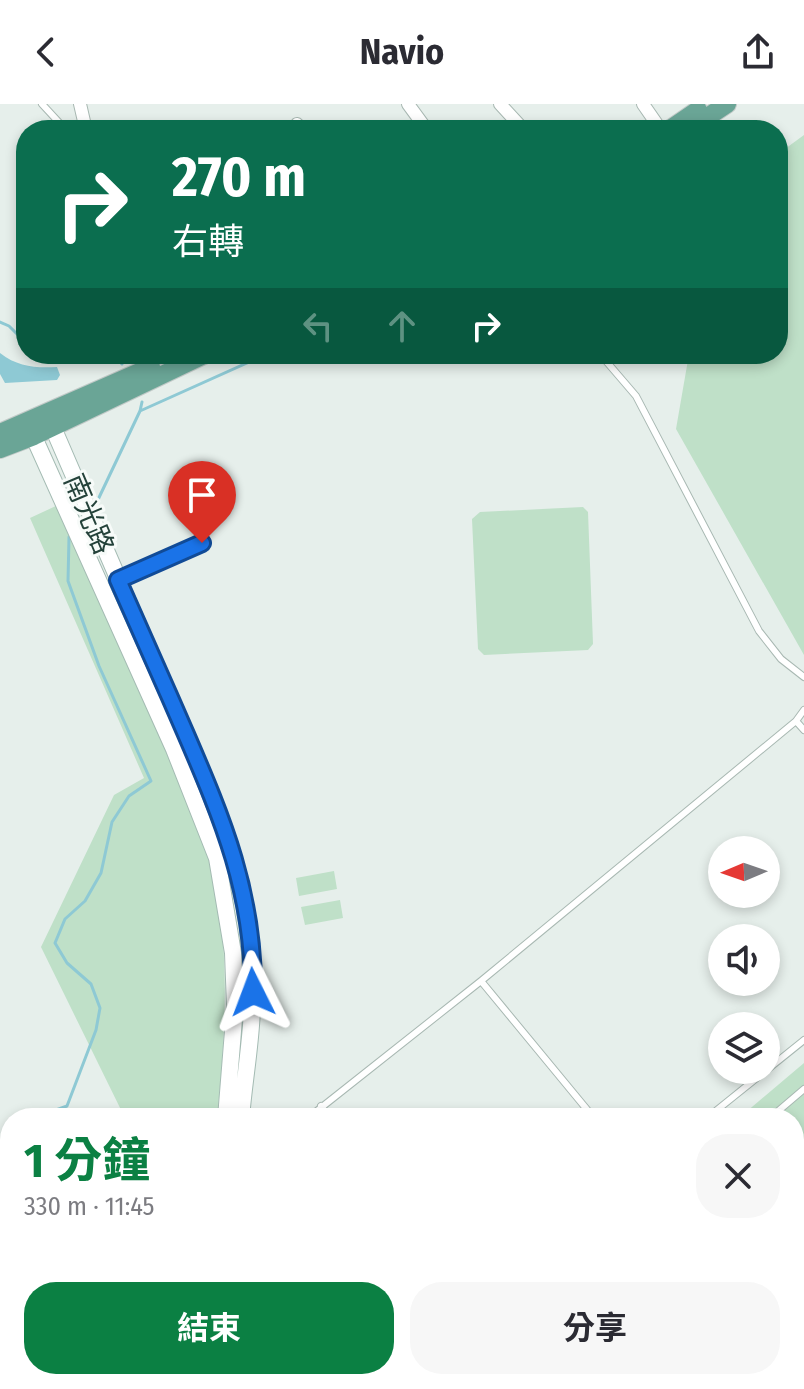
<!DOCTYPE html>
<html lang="zh-TW">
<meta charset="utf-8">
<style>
:root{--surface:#fff;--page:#f7f7f7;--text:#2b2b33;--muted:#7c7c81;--accent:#0b8043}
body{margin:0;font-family:"Fira Sans Condensed","Noto Sans TC",sans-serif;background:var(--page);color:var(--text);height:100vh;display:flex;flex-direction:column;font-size:30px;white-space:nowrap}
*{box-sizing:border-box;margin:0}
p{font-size:26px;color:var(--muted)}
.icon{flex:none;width:44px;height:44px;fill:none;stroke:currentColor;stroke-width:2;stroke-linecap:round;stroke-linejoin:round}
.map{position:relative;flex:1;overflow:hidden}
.panel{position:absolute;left:0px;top:1004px;width:804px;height:282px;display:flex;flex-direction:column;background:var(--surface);border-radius:32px 32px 0 0;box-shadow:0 4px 12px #0003}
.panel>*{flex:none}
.banner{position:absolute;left:16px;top:16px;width:772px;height:244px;border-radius:32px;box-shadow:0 4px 12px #0003;background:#0b6e4f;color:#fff;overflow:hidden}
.needle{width:52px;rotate:268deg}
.buttons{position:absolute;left:708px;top:732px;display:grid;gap:16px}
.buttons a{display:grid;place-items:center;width:72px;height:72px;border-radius:50%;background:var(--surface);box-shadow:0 4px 12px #0003;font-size:40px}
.pin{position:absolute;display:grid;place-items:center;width:68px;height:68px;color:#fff;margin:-82px -34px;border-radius:50% 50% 50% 0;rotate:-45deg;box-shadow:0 0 8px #0007}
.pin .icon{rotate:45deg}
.me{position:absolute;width:88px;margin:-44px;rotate:357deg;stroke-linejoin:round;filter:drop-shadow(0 0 6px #0008)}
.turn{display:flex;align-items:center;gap:28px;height:168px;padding:0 24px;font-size:36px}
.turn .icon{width:104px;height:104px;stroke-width:2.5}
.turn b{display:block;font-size:56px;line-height:68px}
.lanes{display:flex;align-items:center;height:76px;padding:0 24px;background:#0003;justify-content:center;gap:40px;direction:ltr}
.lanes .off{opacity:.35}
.round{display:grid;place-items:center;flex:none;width:84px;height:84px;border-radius:32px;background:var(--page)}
.summary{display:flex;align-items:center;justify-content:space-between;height:136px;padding:0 24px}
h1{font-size:48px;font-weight:700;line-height:60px;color:var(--accent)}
.cta{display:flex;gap:16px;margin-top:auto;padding:16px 24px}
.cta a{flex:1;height:92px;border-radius:32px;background:var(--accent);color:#fff;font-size:32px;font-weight:700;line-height:92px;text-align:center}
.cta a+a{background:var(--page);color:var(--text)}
header{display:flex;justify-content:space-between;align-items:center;height:104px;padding:0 24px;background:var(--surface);font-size:36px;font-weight:700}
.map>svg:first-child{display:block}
.green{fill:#bfe0c8}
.water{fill:#8ec9d4}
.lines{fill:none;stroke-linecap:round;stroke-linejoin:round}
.stream{stroke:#8ec9d4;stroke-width:3}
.lane-casing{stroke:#a8b8b2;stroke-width:8}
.street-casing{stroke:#a8b8b2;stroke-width:14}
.secondary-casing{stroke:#a4bbb3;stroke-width:18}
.primary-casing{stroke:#c2cac8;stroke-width:20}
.lane{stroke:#fff;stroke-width:6}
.street{stroke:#fff;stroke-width:12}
.secondary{stroke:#fff;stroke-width:16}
.primary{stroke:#6aa596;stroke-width:18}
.route-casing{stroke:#114b97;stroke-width:20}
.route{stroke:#1a73e8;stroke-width:14}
.labels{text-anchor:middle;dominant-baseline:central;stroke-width:6;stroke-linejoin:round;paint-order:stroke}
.street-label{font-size:28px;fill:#24423a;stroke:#f7fbf9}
</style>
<header><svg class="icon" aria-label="back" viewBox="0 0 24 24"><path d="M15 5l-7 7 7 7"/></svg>Navio<svg class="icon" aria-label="share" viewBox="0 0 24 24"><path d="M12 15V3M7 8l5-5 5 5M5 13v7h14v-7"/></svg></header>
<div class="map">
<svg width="804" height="1285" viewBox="0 0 804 1285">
<rect width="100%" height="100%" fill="#e6efeb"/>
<path class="green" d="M804 31V551L676 325 689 250H778V50Z
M58 401C90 473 122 546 154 618 181 679 211 741 220 807 229 877 224 945 217 1014H125L41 843 114 691 144 674 30 414Z
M583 403 588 408 593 540 588 546 484 551 478 545 472 415 480 408Z
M334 767 337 785 299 792 296 774Z
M340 796 343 814 305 821 301 803Z
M804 959V1285H354L367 1276H794V1014H739Z"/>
<path class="water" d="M0 249C18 263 35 264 57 263L60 271 57 276 5 279 0 270Z"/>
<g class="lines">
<path class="stream" d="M0 218 9 222 26 239
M112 250 122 260
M542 250 545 254 550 250
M140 307 267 250
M95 402 140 307 142 298
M34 1014 67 1002 96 926 100 904 91 880 67 859 55 839 65 815 85 797 101 769 112 718 129 692 151 677 99 562 68 477 69 433
M10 1079 6 1081 10 1090
M0 1174 10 1162"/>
<defs>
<path id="lane" d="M42 0 66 26
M600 250 636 292 759 527 781 555 804 573
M121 474 202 439
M796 617 804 626
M481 877 594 1014
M321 1002 330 1014
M308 1014 481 877 796 617 804 606
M707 1014 804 936
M770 1014 804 985
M303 1276 305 1285"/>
<path id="street" d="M80 0 86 26
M408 0 427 26
M500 0 524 26
M643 0 661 26
M297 20 302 26"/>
<path id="secondary" d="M48 312 215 699C240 767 255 832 252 904 251 940 244 977 241 1014
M28 320 174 645 217 754 233 849 235 902 226 1014
M205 1285 206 1276
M220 1285 221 1276"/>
<path id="primary" d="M669 26 698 6
M688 26 727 0
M0 329 151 263
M0 345 34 332 206 250"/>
</defs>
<use href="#lane" class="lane-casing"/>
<use href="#street" class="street-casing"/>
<use href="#secondary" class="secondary-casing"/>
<use href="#primary" class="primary-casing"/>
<use href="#lane" class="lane"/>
<use href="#street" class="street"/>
<use href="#secondary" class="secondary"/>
<use href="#primary" class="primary"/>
</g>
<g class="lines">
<defs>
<path id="route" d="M202 439 118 476C140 526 163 577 185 628 223 716 254 790 253 888"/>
</defs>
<use href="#route" class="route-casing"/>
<use href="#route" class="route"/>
</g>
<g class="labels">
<g class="street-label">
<text transform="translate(89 410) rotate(67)">南光路</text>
</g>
</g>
</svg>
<div class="buttons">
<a><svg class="needle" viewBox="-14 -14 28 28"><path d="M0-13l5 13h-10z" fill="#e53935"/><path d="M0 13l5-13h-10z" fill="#7c7c81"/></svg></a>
<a><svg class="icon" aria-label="sound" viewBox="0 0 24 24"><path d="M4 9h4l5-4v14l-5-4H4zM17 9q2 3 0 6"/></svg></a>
<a><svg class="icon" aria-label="layers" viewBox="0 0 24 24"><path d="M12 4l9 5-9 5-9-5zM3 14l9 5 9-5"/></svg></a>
</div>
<div class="pin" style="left:202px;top:439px;background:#d93025"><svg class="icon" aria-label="arrive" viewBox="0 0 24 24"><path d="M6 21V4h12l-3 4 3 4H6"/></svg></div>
<svg class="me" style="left:253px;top:888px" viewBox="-20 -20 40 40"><path d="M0-17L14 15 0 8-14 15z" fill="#1a73e8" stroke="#fff" stroke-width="4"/></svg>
<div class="banner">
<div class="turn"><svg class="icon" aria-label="right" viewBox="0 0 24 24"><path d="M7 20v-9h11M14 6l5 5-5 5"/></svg><div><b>270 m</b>右轉</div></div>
<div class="lanes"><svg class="icon off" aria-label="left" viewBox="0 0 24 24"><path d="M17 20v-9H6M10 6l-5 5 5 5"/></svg><svg class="icon off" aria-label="ahead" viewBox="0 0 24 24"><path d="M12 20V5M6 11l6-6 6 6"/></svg><svg class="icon" aria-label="right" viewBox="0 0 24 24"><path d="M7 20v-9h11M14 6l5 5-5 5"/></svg></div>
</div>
<section class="panel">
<div class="summary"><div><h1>1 分鐘</h1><p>330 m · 11:45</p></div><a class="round"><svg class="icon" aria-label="close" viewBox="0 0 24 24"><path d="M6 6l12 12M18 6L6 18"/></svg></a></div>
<div class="cta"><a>結束</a><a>分享</a></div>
</section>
</div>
